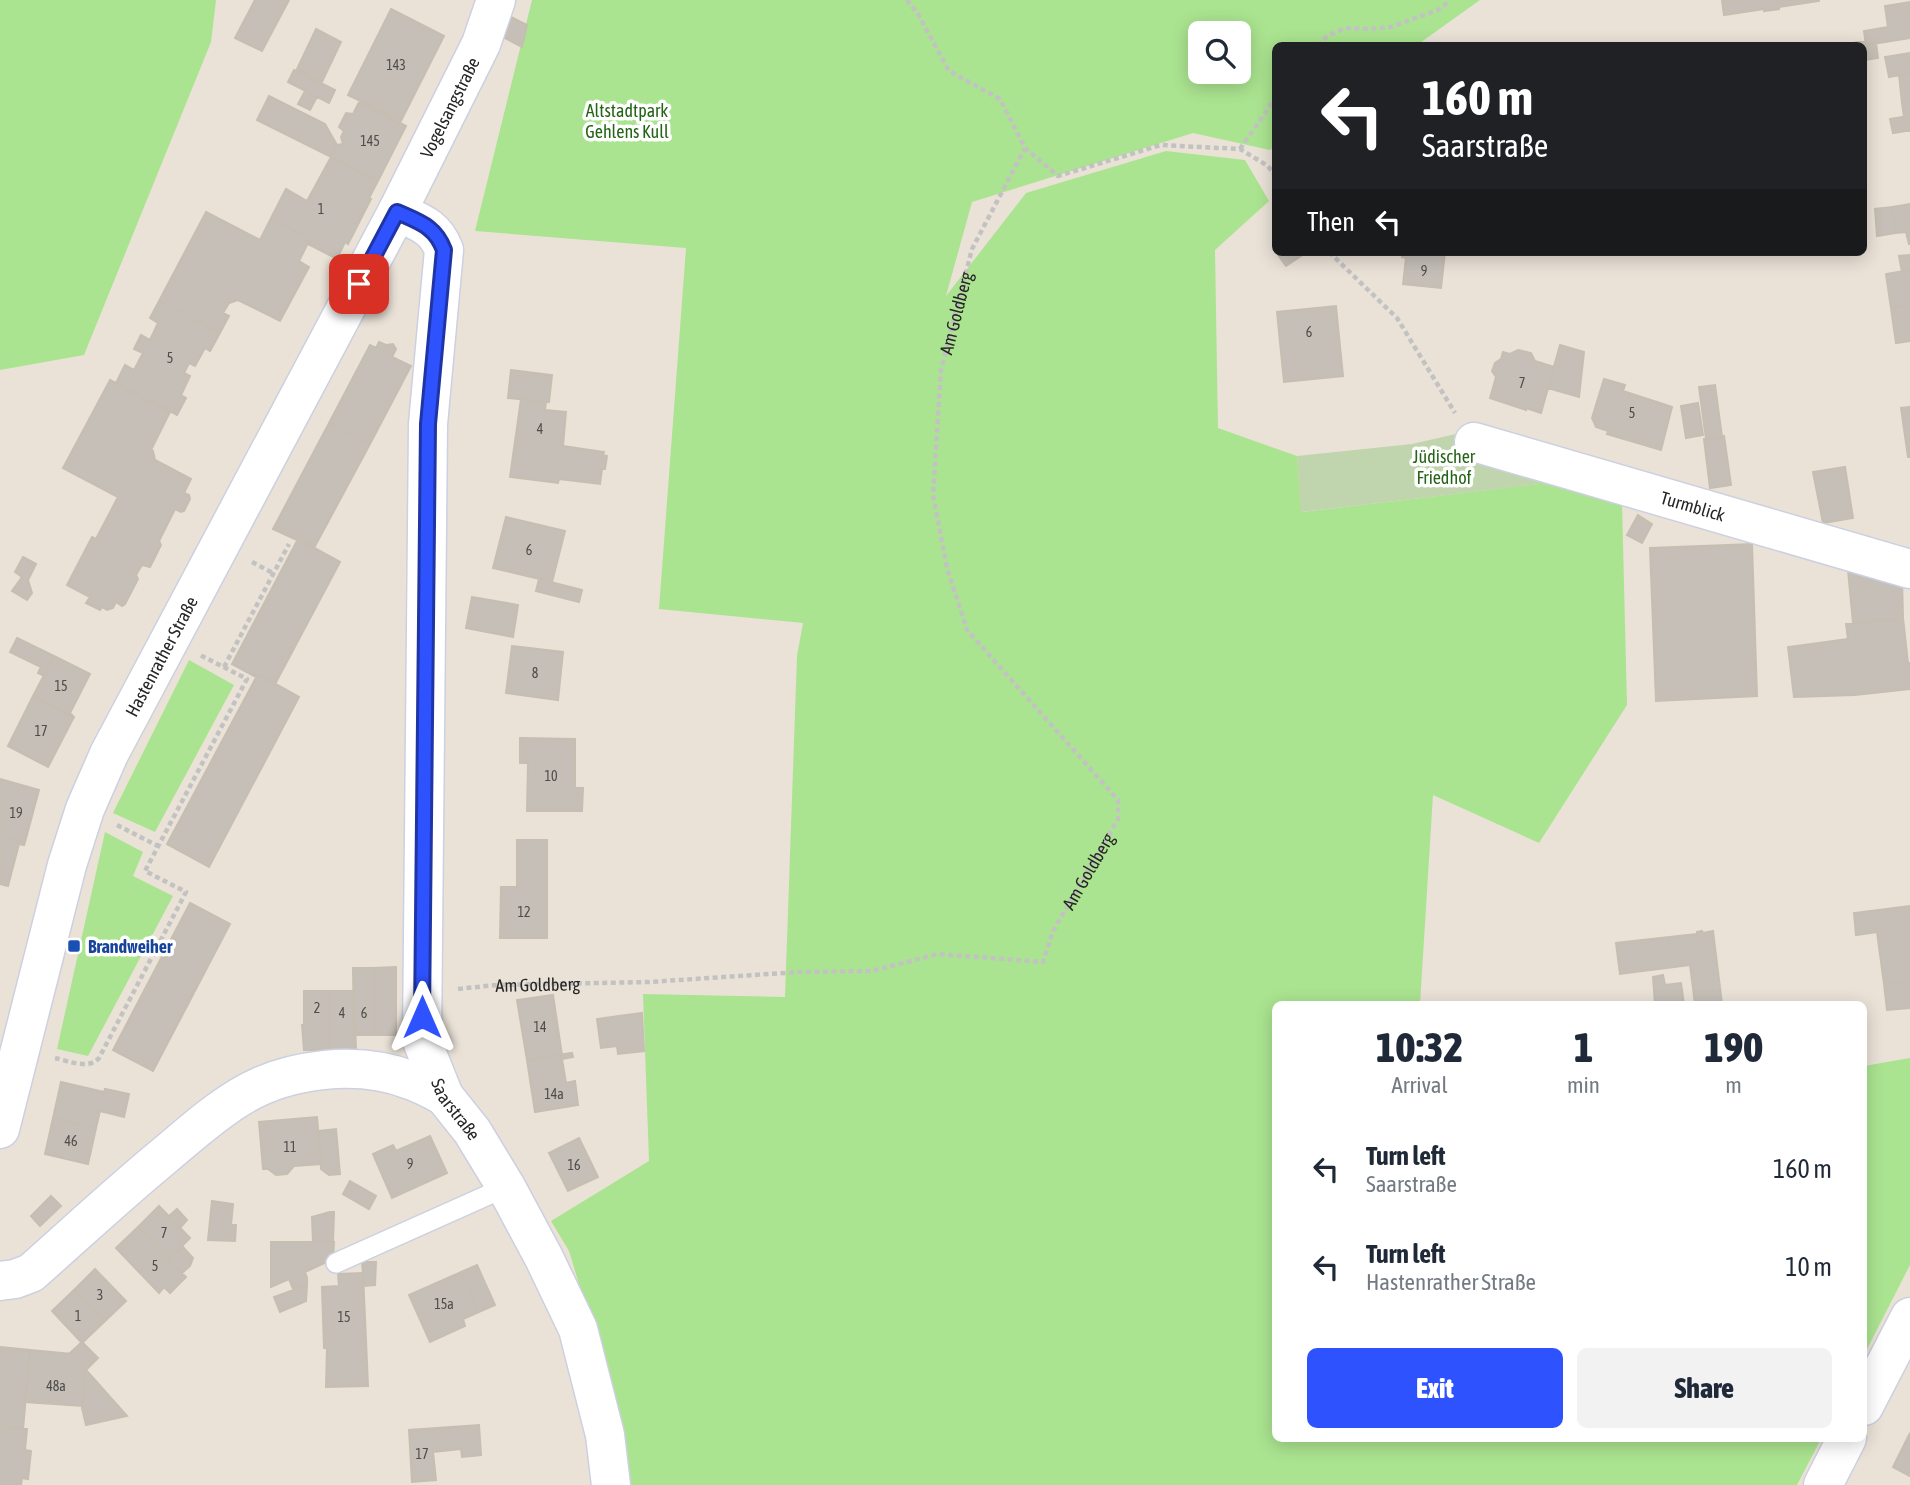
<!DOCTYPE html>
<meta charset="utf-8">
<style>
:root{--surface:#fff;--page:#f2f2f3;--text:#1f2937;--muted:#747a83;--accent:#2f52ff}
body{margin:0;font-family:"Asap Condensed",sans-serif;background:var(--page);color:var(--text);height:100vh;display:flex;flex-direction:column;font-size:26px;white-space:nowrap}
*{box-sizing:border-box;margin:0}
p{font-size:23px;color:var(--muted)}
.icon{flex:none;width:38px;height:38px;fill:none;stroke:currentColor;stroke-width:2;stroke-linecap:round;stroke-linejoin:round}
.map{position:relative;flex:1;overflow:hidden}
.sheet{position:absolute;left:1272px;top:1001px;width:595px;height:441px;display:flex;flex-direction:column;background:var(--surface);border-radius:10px;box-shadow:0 4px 18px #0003}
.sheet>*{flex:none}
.guide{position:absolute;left:1272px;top:42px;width:595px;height:214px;border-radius:10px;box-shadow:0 4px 18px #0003;background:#202124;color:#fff;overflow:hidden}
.tools{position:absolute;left:1188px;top:21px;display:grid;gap:14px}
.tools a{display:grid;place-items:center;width:63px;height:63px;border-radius:10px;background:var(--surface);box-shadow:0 4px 18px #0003;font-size:35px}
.pin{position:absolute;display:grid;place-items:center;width:60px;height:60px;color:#fff;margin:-30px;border-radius:14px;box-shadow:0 4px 10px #0006}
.me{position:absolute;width:77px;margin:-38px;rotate:0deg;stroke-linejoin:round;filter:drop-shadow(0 0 5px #0008)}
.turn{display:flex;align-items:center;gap:24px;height:147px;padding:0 35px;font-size:32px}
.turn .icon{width:91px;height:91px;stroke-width:2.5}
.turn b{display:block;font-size:49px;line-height:60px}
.then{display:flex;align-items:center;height:66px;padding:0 35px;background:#0003;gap:14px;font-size:26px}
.eta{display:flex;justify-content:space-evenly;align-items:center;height:119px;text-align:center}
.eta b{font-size:42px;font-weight:800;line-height:49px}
.action{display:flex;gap:14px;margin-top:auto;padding:14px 35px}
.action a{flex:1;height:80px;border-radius:10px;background:var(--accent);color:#fff;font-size:28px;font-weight:800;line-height:80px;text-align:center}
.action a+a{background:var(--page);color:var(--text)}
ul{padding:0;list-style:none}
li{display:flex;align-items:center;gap:21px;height:98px;padding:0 35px}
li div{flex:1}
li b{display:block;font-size:26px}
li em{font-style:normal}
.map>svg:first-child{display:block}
.green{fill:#abe490;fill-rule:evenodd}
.cemetery{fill:#c0d5ad}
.building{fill:#c5bfb7;stroke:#c5beb1;stroke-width:2}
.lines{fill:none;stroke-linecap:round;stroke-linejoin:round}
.lane-casing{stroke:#ccd0e1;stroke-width:22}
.street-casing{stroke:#ccd0e1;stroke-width:41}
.path{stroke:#c2c2c2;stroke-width:4.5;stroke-dasharray:5 3.5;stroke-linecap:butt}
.lane{stroke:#fff;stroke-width:19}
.street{stroke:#fff;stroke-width:38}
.route-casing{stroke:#1f35a6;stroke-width:18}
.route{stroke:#2f52ff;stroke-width:12}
.transit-dot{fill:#1a4fb4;stroke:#fff;stroke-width:2.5}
.labels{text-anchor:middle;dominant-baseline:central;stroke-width:7;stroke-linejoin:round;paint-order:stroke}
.number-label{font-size:14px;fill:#4e4c4a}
.street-label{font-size:18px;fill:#262626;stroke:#fff}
.park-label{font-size:18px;fill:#256416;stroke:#fff}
.transit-label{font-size:18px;font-weight:bold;fill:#164399;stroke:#fff;text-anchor:start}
</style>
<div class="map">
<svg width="1910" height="1485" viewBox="0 0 1910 1485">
<rect width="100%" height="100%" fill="#eae2d7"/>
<path class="green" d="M0 0H216L211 42 84 355 0 370Z
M532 0H1480L1417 45 1276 46V146L1270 150 1193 133 972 202 946 296 1026 193 1166 151 1245 160 1269 201 1215 250 1218 428 1297 456 1302 512 1539 484 1482 460 1622 502 1627 705 1539 843 1433 795 1420 1004H1276V1438L1821 1439 1797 1485H627L616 1406 569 1251 551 1221 649 1161 643 994 785 997 797 656 803 623 659 609 686 248 475 231ZM1200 33H1239V72H1200Z
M189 660 234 685 155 832 113 813Z
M105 832 143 852 133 876 173 896 88 1056 57 1049Z
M1910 1058V1265L1864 1355V1066Z"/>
<path class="cemetery" d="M1456 434 1482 460 1540 484 1301 512 1297 456 1412 444Z"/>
<path class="building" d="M255 0H289L262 51 235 38Z
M1722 0H1819V1L1779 7V9L1764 11V9L1724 15Z
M1910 2V38L1866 45 1864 31 1888 27 1885 6Z
M391 9 444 36 401 121 348 95Z
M511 17 527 25 522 47 503 37 502 35Z
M316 29 341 42 322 82 297 69Z
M1866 41V45L1876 43 1878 58 1864 60V46H1832Z
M1910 53V73L1889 77 1885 57Z
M294 70 335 90 329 103 288 82Z
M1910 73V102L1902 103 1899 75Z
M305 91 317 97 310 110 298 104Z
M269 96 325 124 337 145 331 157 257 120Z
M359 102 406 126 378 181 331 157 337 145 343 144 341 137 344 131 339 127 346 113 353 114Z
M1910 102V131H1906L1902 103Z
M1902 117 1904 119 1906 131 1893 133 1890 119Z
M331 157 378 181 369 198 371 199 348 244 345 242 337 259 308 244 310 239 271 218 286 189 307 201Z
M1910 204V244H1909L1906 232 1896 233 1892 207Z
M1892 207 1896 233 1877 236 1875 209Z
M206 212 260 240 271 218 310 239 299 261 309 267 280 321 238 300 229 303 223 313 229 316 220 333 159 301Z
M1276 252H1307L1286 266Z
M1403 252H1445L1441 288 1403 284 1406 258 1402 257Z
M1910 255V270L1902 272 1899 256Z
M1910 270V305L1891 308 1886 274Z
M159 301 220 333 210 351 205 348 195 366 189 363 184 373 190 376 181 395 186 398 177 415 116 383 125 365 134 370 143 353 134 349 141 335 150 340 158 323 150 318Z
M1910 305V341L1896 343 1891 308Z
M1336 306 1343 376 1284 382 1277 312Z
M379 342 386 345 393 344 396 349 392 357 411 366 370 444 329 423 370 345 376 348Z
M1560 345 1584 352 1579 397 1548 388Z
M1518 350 1531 353 1535 361 1554 367 1541 413 1526 408V410L1490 398 1496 377 1492 371 1495 363 1501 359 1503 352 1510 354Z
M511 370 552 375 549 402 508 398Z
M1604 379 1625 385 1623 391 1672 407 1661 450 1607 434 1608 431 1596 427 1592 418Z
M110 380 170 412 151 450 153 451 155 460 191 479 184 493 189 495 190 499 184 511 181 512 175 509 159 541 161 545 150 567 142 565 136 575 138 579 125 604 122 606 116 602 113 608 107 610 102 607 100 610 86 603 90 597 67 585 92 537 96 539 118 497 63 468Z
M1715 385 1722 437 1706 439 1699 387Z
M521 399 546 402 545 410 566 412 563 446 604 452 603 455 607 456 605 469H602L600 484 559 479 558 483 510 477Z
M1698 403 1703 435 1686 438 1681 406Z
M1910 407V457H1908L1901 408Z
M329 423 370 444 314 548 273 529Z
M1724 436 1731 485 1710 488 1704 439Z
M1845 467 1853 518 1823 523 1813 472Z
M1638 515 1652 524 1642 543 1627 535Z
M506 517 565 531 552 582 493 568Z
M298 539 340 562 275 684 258 674 256 677 232 664Z
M1752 544 1757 696 1656 701 1650 548Z
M23 557 36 564 28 580 32 593 27 600 12 591 22 577 15 572Z
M1847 560 1902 577 1903 618 1853 623Z
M539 579 582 590 579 602 536 591Z
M472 597 518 605 513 637 466 628Z
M1903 618 1908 663H1910V689L1855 695 1794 697 1788 647 1848 639 1846 624Z
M17 638 54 656 44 676 38 673 41 667 10 652Z
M512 646 563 652 558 700 506 693Z
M54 656 90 674 70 713 74 717 33 696Z
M258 674 299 697 209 867 167 844Z
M33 696 74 717 48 767 8 746Z
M520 738 575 739V788H583L582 811H527L528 763H520Z
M0 779 39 790 25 842 0 836Z
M0 836 25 842 24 845 19 844 8 886 0 884Z
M517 840H547V938H500L501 887H517Z
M190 903 230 924 153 1071 113 1050Z
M1910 906V981L1884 984 1877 932 1856 935 1854 913Z
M1702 931 1703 933 1713 931 1722 1004H1695L1690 965 1620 974 1616 943 1697 934V932Z
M396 967V1035H374V968Z
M353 968H374V1035H354Z
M1663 975 1665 985 1681 983 1684 1004H1655L1653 977Z
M1910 981V1008L1887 1010 1884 984Z
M304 991H330V1050H304L302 1025H304Z
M330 991H354L356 1050H330Z
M553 995 562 1055 527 1060 517 1000Z
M642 1013 644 1051 618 1054 617 1046 601 1048 597 1019Z
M572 1053 573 1057 562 1059 566 1083 575 1081 578 1105 535 1112 527 1060Z
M61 1082 104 1092 105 1089 129 1094 124 1117 100 1111 96 1128 53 1118Z
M317 1117 321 1164 294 1166 287 1174 276 1175 268 1169H263L259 1122Z
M53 1118 96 1128 88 1164 45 1154Z
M336 1129 340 1174 329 1175 321 1169 319 1131Z
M430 1136 447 1173 392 1198 373 1154 393 1145 396 1151Z
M579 1138 598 1177 568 1191 549 1153Z
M350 1181 376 1196 369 1209 343 1194Z
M51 1196 61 1206 40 1226 31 1216Z
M212 1201 233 1204 231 1225H236L235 1241 208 1240Z
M159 1206 190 1238 169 1259 138 1227Z
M177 1209 187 1220 180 1228 169 1216Z
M330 1212H334L333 1242H313L312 1217Z
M138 1227 186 1277 170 1293 164 1287 159 1293 116 1248Z
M271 1242H334L333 1259 305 1272 307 1278V1285L293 1289 289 1279 271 1287Z
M182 1246 193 1258 190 1266 182 1273 169 1259Z
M362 1262H376L375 1285 364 1286Z
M477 1265 495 1305 479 1312 461 1272Z
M95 1269 126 1301 104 1322 74 1290Z
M461 1272 479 1312 463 1319 465 1326 430 1342 409 1295Z
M363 1273 368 1386 326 1387 327 1348H324L322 1287 339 1286 338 1274Z
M307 1285 306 1301 280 1312 274 1297Z
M74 1290 104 1322 82 1343 52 1311Z
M82 1342 98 1358 86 1370 72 1354H69Z
M0 1347 30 1350 23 1429 0 1426Z
M30 1350 72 1354 86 1370 83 1406 25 1402Z
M86 1370 127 1416 86 1425 82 1408Z
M479 1425 481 1455 462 1457 461 1449 433 1452 436 1480 412 1482 409 1430Z
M0 1426 27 1429 25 1450 31 1451 28 1479 22 1478 21 1485H0Z
M1910 1433V1476L1893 1467Z"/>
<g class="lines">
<defs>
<path id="lane" d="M336 1263 506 1187"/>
<g id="street">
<path id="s2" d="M397 212C419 222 435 226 444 250L428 424 422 1041 444 1096 472 1131 506 1187 544 1258 578 1329 605 1435 611 1485"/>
<path id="s3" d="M1474 442 1910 569"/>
<path id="s4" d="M0 1129 67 865 85 809 109 754 397 212 481 44 496 0"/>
<path d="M0 1281 15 1279 31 1273C75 1234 118 1194 164 1156 188 1136 212 1114 240 1097 287 1068 358 1060 410 1080 422 1084 433 1090 444 1096"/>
<path d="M1864 1406 1910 1317"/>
<path d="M1823 1485 1847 1438"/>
</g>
</defs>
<use href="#lane" class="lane-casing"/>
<use href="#street" class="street-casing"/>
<g class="path">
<path d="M907 0 918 14 949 71 1000 99 1025 148 1058 176 1161 145 1240 149 1268 166 1276 177"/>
<path d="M1318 46 1327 36 1345 28 1368 29 1391 27 1440 9 1450 0"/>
<path d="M1240 149 1276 97"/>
<path d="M1329 252 1397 318 1455 413"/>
<path d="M252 562 273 573"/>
<path d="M224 667 289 544"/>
<path d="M117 825 158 846"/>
<path id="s1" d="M458 989 496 985 649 982 799 972 872 971 938 954 1043 962 1053 931 1118 819V800L967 630 947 568 933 495 941 370 972 249 1025 148"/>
<path d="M55 1058C68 1061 89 1070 99 1058L186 892 145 871 247 679 200 655"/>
</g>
<use href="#lane" class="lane"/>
<use href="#street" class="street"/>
</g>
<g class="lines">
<defs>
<path id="route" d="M359 284 397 212C419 222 435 226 444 250L428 424 422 1017"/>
</defs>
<use href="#route" class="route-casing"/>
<use href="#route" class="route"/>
</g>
<rect class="transit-dot" x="67" y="939" width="14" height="14" rx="3.5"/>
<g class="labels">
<g class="number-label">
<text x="396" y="65">143</text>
<text x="370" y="141">145</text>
<text x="321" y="209">1</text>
<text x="1424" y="271">9</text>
<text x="1309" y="332">6</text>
<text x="170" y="358">5</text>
<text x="1522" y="383">7</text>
<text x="1632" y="413">5</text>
<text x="540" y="429">4</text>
<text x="529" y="550">6</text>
<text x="535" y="673">8</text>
<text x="61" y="686">15</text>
<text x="41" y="731">17</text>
<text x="551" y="776">10</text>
<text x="16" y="813">19</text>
<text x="524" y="912">12</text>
<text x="317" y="1008">2</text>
<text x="342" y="1013">4</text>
<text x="364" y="1013">6</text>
<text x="540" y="1027">14</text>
<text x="554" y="1094">14a</text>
<text x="71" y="1141">46</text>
<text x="290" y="1147">11</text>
<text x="410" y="1164">9</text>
<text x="574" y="1165">16</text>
<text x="164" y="1233">7</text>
<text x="155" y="1266">5</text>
<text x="100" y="1295">3</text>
<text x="444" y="1304">15a</text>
<text x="78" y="1316">1</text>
<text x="344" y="1317">15</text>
<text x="56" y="1386">48a</text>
<text x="422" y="1454">17</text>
</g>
<g class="street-label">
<text stroke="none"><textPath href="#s4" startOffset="1122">Vogelsangstraße</textPath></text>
<text stroke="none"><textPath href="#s1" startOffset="1320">Am Goldberg</textPath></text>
<text stroke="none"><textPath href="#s3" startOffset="228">Turmblick</textPath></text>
<text stroke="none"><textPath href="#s4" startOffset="502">Hastenrather Straße</textPath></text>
<text stroke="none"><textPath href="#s1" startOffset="690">Am Goldberg</textPath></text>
<text stroke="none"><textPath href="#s1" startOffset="80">Am Goldberg</textPath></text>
<text stroke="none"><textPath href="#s2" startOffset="931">Saarstraße</textPath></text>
</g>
<g class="park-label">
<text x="627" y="110">Altstadtpark<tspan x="627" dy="21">Gehlens Kull</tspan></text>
<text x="1444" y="456">Jüdischer<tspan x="1444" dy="21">Friedhof</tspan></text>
</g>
<g class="transit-label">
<text x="88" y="946">Brandweiher</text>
</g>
</g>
</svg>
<div class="tools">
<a><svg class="icon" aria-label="search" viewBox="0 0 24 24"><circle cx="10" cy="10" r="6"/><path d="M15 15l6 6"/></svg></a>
</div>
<div class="pin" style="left:359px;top:284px;background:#d93025"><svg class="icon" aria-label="arrive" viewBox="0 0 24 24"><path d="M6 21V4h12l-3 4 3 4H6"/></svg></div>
<svg class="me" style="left:422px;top:1017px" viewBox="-20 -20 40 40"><path d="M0-17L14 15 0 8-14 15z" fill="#2f52ff" stroke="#fff" stroke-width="4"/></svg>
<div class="guide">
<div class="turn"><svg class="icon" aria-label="left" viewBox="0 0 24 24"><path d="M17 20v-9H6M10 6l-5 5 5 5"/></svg><div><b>160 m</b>Saarstraße</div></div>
<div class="then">Then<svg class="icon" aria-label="left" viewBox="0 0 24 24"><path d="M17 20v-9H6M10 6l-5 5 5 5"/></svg></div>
</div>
<section class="sheet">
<div class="eta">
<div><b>10:32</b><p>Arrival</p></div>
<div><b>1</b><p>min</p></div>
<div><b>190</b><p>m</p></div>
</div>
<ul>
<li><svg class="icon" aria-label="left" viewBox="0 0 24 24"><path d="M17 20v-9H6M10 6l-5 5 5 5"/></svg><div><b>Turn left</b><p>Saarstraße</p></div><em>160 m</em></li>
<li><svg class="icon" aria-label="left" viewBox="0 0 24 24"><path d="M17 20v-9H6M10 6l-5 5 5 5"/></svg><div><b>Turn left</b><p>Hastenrather Straße</p></div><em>10 m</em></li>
</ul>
<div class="action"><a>Exit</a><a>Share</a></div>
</section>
</div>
